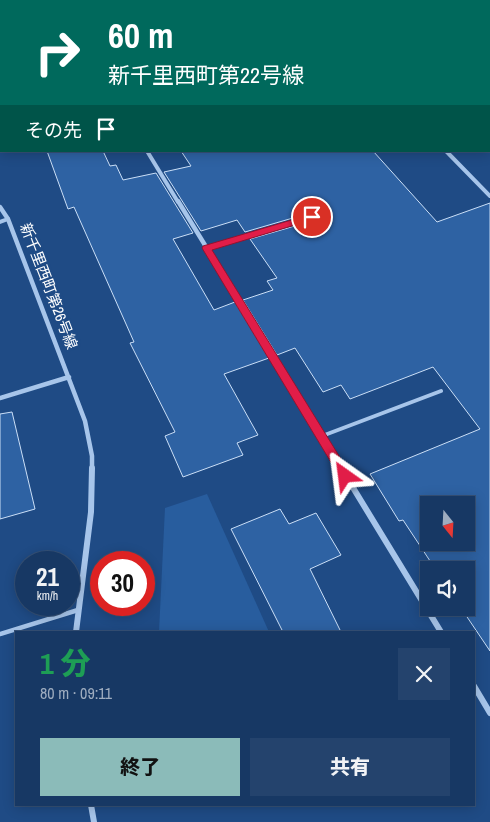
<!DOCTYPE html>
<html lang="ja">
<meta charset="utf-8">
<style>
:root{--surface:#173864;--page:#24436d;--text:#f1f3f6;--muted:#9eacbf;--line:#365278;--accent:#8bbbb9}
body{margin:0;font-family:"Archivo Narrow","Noto Sans JP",sans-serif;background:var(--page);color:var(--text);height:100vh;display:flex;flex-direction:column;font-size:19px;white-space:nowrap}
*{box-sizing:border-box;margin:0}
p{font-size:16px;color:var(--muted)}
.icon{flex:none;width:28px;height:28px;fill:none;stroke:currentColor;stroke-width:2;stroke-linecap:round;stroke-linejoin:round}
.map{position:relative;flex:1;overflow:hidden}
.details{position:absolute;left:15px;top:631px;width:460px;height:175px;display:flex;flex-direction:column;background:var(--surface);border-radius:0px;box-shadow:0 2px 12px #0003,0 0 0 1px var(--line)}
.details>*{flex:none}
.banner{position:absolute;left:0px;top:0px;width:490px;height:152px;box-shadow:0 2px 12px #0003,0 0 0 1px var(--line);background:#00695c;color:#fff;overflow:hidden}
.needle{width:32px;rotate:162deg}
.tools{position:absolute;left:420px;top:496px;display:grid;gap:10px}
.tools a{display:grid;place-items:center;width:55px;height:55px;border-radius:0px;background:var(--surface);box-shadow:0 2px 12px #0003,0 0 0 1px var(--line);font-size:25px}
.speed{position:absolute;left:15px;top:551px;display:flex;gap:10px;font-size:25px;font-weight:700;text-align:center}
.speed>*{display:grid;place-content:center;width:65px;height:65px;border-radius:50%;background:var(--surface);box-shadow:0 2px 12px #0003,0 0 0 1px var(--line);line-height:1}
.speed small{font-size:12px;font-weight:400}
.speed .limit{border:8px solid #d22;background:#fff;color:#111}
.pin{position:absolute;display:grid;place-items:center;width:42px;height:42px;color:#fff;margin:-21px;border:2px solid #fff;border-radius:50%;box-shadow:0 1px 5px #0007}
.me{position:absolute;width:55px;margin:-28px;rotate:329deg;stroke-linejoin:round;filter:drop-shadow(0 0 4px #0008)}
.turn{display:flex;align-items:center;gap:18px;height:105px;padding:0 25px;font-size:22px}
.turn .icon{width:65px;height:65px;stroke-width:2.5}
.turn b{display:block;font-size:35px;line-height:42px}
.then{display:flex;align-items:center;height:48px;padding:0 25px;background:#0003;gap:10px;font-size:19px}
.round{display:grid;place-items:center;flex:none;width:52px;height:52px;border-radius:0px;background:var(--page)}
.headline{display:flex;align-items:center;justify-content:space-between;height:85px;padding:0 25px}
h1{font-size:30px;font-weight:800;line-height:38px;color:#1e9e55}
.button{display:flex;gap:10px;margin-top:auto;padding:10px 25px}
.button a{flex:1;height:58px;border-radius:0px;background:var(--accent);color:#111;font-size:20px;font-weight:800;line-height:58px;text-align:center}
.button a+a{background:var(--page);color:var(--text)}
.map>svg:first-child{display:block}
.green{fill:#285d9e}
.building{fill:#2e62a3;stroke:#cbdff7;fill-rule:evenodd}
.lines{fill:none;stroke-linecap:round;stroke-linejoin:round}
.lane-far1{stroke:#a7c5ea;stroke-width:4}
.lane{stroke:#a7c5ea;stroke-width:4.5}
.street-far2{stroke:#a7c5ea;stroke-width:4}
.street-far1{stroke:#a7c5ea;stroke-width:4.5}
.street{stroke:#a7c5ea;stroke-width:6}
.secondary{fill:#d2e2f8;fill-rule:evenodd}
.primary{fill:#ebf2fe;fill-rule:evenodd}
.rail-casing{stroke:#fff;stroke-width:4}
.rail{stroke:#1f4b85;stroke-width:2.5;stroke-dasharray:8;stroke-linecap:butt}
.route{fill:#e11d48;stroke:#92132f}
.labels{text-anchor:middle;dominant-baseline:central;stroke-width:5;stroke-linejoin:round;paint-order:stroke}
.street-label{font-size:15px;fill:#fff;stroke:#1f4b85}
</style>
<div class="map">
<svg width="490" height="822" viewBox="0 0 490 822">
<rect width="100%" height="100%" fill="#1f4b85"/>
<path class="green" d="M207 494 269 632H159L165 508Z"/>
<path class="building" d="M47 151H103L110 166 116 165 123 180 156 173 193 233 173 239 214 310 235 302 269 358 224 374 258 435 237 443 243 455 183 477 165 436 175 432 130 343 134 342 74 207 68 209Z
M181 151H373L437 222 490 203V651L461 608H466V570H436L403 520 399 521 370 474 480 429 433 367 350 399 341 385 323 392 295 348 277 355 243 300 273 290 267 281 277 278 250 239 312 221 315 215 310 213 245 232 237 220 201 231 164 172 191 166ZM429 505H466V542H429Z
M12 412 35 509 0 519V414Z
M280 509 289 524 316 513 341 555 310 569 341 632H283L231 529Z"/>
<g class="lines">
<path class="lane-far1" d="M0 222 8 219
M322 436 441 391"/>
<path class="lane" d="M0 634 78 610"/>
<path class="street-far2" d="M147 151 178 202
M446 151 490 196"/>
<path class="street-far1" d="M178 201 342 469
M0 207 8 219 85 421 92 456V469
M207 248 311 217
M0 398 69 377"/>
<path class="street" d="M341 468 441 632
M76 632 91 512 92 468
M474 686 490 713
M91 805 94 822"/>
<path class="secondary" d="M369 0H383L384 1H370Z
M489 40H490V45H489Z
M0 56H1V60H0Z"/>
<path class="primary" d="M0 16H1V20H0Z"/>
<defs>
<path id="rail" d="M13 1 19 0
M43 1 49 0"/>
</defs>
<use href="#rail" class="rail-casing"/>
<use href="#rail" class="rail"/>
</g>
<path class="route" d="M312 214 315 215V219L212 250 349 472 351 476 349 479 345 481 341 479 202 248 203 246Z"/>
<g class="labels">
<g class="street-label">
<text transform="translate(49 286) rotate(69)">新千里西町第26号線</text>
</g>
</g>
</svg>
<div class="tools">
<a><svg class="needle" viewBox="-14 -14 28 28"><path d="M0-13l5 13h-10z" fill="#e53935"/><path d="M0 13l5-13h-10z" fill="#9eacbf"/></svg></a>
<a><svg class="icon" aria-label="sound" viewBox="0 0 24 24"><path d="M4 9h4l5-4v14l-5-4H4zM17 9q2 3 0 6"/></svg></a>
</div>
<div class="speed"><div>21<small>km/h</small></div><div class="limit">30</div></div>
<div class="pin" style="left:312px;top:217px;background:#d93025"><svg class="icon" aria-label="arrive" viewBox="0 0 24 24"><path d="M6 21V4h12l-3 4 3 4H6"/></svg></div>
<svg class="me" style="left:345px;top:476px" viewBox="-20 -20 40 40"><path d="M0-17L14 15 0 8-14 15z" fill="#e11d48" stroke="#fff" stroke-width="4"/></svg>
<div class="banner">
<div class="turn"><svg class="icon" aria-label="right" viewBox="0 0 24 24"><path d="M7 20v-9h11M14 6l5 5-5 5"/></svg><div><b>60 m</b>新千里西町第22号線</div></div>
<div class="then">その先<svg class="icon" aria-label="arrive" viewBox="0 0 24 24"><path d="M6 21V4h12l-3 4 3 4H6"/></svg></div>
</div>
<section class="details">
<div class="headline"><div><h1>1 分</h1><p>80 m · 09:11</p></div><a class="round"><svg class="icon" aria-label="close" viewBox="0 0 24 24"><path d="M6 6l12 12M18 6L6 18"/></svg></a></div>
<div class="button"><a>終了</a><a>共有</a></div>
</section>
</div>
